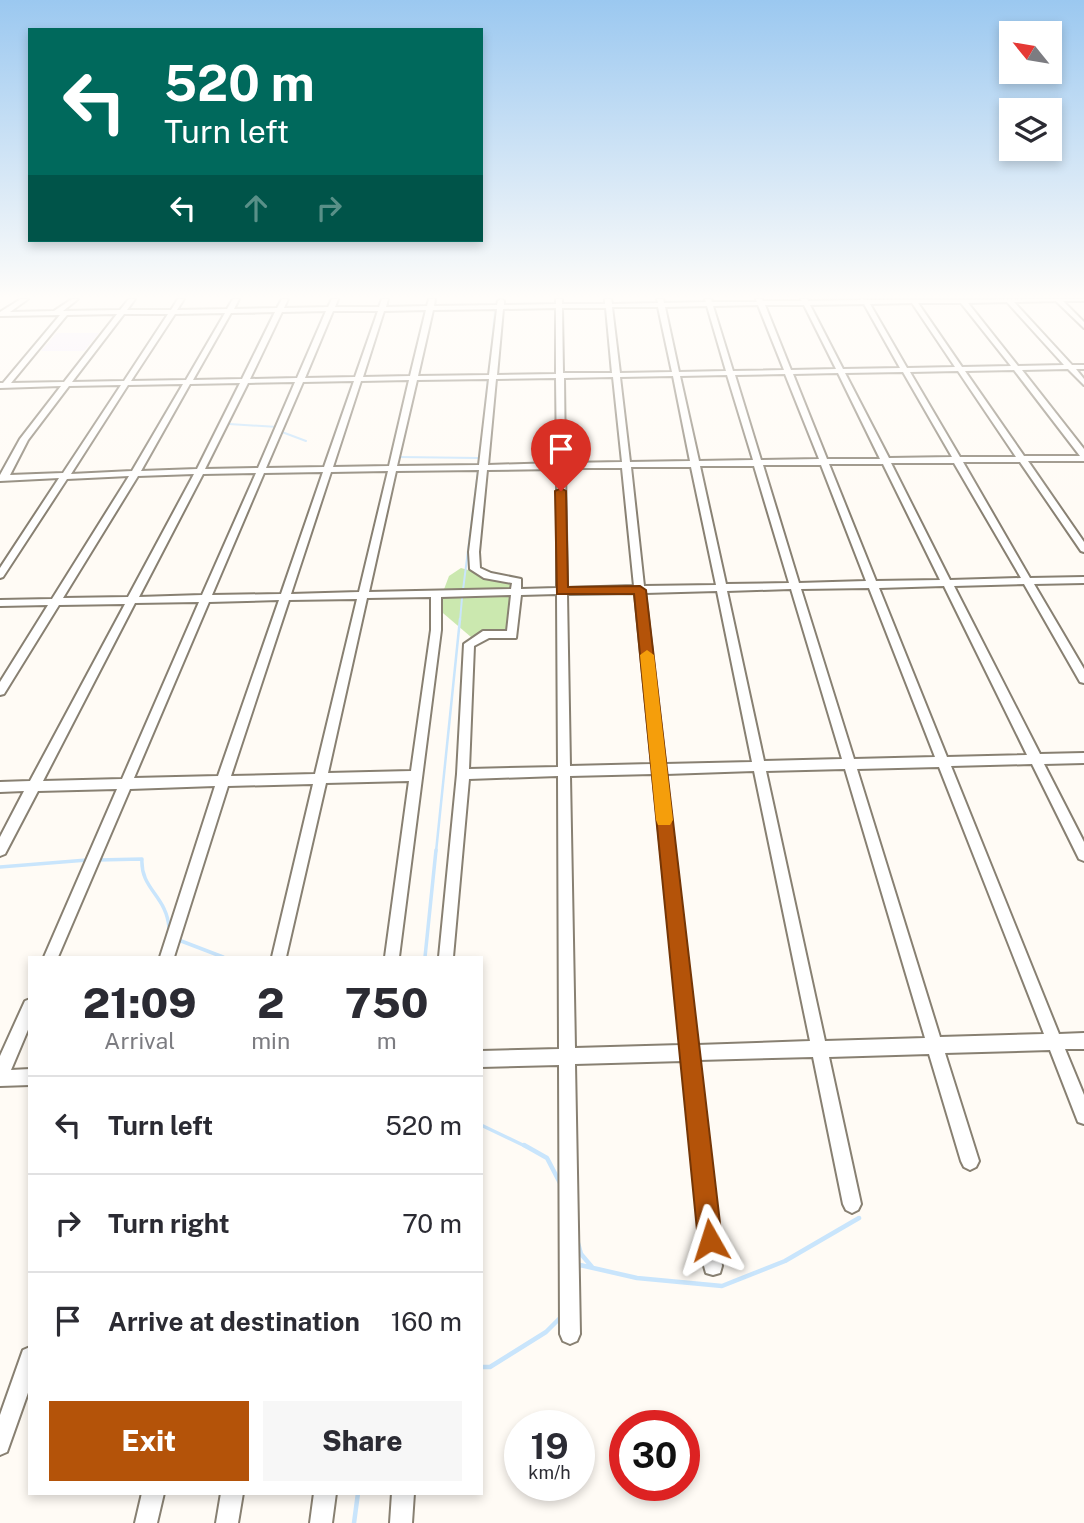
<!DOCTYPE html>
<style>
:root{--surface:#fff;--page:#f7f7f7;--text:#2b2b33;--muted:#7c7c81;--line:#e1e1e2;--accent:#b45309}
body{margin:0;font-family:"Public Sans",sans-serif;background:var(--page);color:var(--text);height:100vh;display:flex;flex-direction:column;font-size:26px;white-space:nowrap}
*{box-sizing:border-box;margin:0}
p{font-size:23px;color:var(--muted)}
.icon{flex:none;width:38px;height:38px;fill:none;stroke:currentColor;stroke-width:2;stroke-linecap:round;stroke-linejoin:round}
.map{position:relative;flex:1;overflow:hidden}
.panel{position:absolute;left:28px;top:956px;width:455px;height:539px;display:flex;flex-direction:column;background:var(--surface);border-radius:0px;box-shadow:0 4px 10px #0003}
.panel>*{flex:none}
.guide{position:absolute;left:28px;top:28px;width:455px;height:214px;border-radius:0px;box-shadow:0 4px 10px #0003;background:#00695c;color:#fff;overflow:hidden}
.needle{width:46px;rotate:300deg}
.fabs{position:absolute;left:999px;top:21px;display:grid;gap:14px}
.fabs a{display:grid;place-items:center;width:63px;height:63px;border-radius:0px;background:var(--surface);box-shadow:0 4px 10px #0003;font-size:35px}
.speed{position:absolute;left:504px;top:1410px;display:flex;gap:14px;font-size:35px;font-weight:700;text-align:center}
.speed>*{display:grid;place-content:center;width:91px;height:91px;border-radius:50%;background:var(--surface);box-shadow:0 4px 10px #0003;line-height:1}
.speed small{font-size:18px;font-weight:400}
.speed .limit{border:10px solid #d22;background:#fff;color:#111}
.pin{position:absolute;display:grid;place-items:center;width:60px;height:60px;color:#fff;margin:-72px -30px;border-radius:50% 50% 50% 0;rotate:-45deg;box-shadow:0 0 7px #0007}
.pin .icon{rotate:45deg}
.me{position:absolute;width:77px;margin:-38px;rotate:354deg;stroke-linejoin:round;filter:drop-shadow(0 0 5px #0008)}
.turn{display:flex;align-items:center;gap:24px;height:147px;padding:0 21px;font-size:32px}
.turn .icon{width:91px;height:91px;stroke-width:2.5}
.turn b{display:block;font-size:49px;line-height:60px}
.lanes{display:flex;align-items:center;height:66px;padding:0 21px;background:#0003;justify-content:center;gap:35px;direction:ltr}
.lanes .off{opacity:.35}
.eta{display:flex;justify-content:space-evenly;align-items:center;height:119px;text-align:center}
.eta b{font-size:42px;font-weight:800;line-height:49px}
.primary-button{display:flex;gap:14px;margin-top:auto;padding:14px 21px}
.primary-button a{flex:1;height:80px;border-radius:0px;background:var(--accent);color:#fff;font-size:28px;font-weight:800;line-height:80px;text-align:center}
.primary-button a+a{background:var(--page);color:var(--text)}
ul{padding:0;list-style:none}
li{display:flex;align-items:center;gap:21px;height:98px;padding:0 21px;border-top:2px solid var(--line)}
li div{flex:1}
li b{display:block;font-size:26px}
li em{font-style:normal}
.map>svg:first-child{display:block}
.education{fill:#f5eeff}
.green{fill:#cbe8af}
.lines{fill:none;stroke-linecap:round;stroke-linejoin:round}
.stream-far3{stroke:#c9e5fc;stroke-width:2}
.stream-far2{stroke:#c9e5fc;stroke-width:2.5}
.stream-far1{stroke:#c9e5fc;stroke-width:3.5}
.stream{stroke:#c9e5fc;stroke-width:4.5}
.minor-casing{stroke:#888072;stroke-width:4}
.minor{fill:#fff;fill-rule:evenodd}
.route{fill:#b45309;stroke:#753606;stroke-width:2}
.slow{fill:#f59e0b}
</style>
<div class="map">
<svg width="1084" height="1523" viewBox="0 0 1084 1523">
<rect width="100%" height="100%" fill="#fffbf5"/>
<path class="education" d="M57 333H99L84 351H41Z"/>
<path class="green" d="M461 568 514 583 507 633 471 637 437 608 449 576Z"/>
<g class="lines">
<path class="stream-far3" d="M489 375 495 309
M229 424 278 427
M282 429V432L306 441
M398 457 479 458
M479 465 488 378
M463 590 478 471
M460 621 462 598"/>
<path class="stream-far2" d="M436 852 460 619"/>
<path class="stream-far1" d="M98 860 142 859C140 889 167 896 169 928
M0 867 87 860
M176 939 223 957
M425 957 436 850
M481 1125 527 1147"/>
<path class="stream" d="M524 1145 547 1158 560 1183
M578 1243 581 1254 592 1267
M578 1268 580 1265 637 1278 722 1286 785 1261 859 1218
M481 1367H490L546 1332 560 1318
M354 1523 358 1493"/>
<defs>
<path id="minor" d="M21 299H28L10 312 54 311 72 299H78L63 311 120 310 129 299H135L127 310H171L178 299H184L177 310 227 309 233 299H239L234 309 277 308 282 299H288L284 308 328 307 332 299H338L335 307H379L382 299H388L386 307 427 306 429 299H435L434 306 497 305 498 301 501 299 504 301V305L556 304V299H562V304H605V299H611L612 304 658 303 657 299H663L664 303 706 302 705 299H711L712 302H757L756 299H762L763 301H802L801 299H807L808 301 861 300V299L868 300 1084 299V301H1063L1084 322V328L1056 301 1014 302 1072 365H1084V369H1076L1084 379V385L1068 369 1022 370 1084 449V461H1028L1084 542V552L1081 551 1020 462H963L1030 578 1084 577V583L1034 584 1084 669V683L1080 682 1024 584 954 586 1040 754 1084 753V763L1044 764 1084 842V861L1079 859 1032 764 951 766 1059 1034 1084 1033V1049H1065L1084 1095V1124L1078 1122 1050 1050 945 1053 979 1161 976 1167 970 1170 964 1167 961 1161 929 1054 829 1057 861 1204 858 1210 852 1213 846 1210 843 1204 813 1057 699 1060 722 1266 720 1273 713 1275 706 1273 704 1266 683 1061 575 1064 580 1334 577 1341 570 1344 563 1341 560 1334 559 1065 481 1067V1051L559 1049 558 776 469 779 453 957H439L457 774 464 644 483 631H507L511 595 441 597V630L399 957H385L409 781 326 783 286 957H272L313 784 228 786 174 957H160L215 786 130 789 58 957H44L117 789 38 791 5 854 0 856V837L24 791 0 792V782L30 781 125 604 59 605 4 694 0 695V682L48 605 0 606V600L52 599 129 476 67 479 3 577 0 578V568L59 478 0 481V475L20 439 61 386 0 388V383H3L60 315 0 316V312ZM1007 302 1064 365 1018 366 968 303ZM912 303 955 367 907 368 870 304ZM918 303H961L1011 366 962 367ZM864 304 900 368 843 369 810 305ZM758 305 784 370 733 371 713 306ZM765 305H804L836 369 791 370ZM707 306 726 371 679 372 665 307ZM612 307H658L672 372 620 373ZM556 308V374L497 375 503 309ZM562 308H606L612 373H563ZM497 309 489 375 418 376 433 310ZM426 310 410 376 363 377 384 311ZM326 311 297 378 250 379 282 312ZM333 311H378L355 377 305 378ZM275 312 242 379 193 380 231 313ZM225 313 186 380 131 381 175 314ZM117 314 64 382 11 383 67 315ZM124 314H168L124 381 72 382ZM1014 370 1080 456H1024L965 371ZM958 371 1016 457H960L910 372ZM903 372 952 457 889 458 845 373ZM838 373 880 459H827L793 374ZM785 374 819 459 761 460 735 375ZM727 375 753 460 699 461 680 376ZM673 376 690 461 630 462 620 377ZM613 377 622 462 565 463 564 378ZM556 378 557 463 488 465 496 379ZM489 379 479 465 397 466 417 380ZM409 380 389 466 333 467 361 381ZM354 381 324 467 266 468 303 382ZM295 382 258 468 205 469 248 383ZM240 383 197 469 141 471 190 384ZM183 384 132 471 71 474 128 385ZM121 385 63 473 10 475 28 440 69 386ZM891 463H954L1021 578 950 580ZM829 464H883L940 580 876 581ZM763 465H821L866 581 799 583ZM700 466H754L789 583 726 584ZM631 467H691L716 585 644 586ZM565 468H622L634 586 567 588ZM557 469V588L521 589V579L491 573 480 568 479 552 487 470ZM479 470 469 552 470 569 484 578 512 583 511 589 369 592 396 471ZM388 471 359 592 291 594 331 472ZM323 472 281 594 212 595 264 473ZM256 473 202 595 139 597 203 474ZM194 474 128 597 63 598 138 476ZM944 586 1027 755 947 757 879 588ZM869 588 935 757 854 759 801 589ZM791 589 842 759 764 761 727 591ZM717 591 752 762 665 764 645 593ZM635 593 652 764 570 766 567 594ZM557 594 558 767 469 769 474 646 489 638H516L521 595ZM431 597V630L411 771 328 773 367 598ZM357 599 315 774 231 776 289 600ZM279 600 218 776 134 778 209 602ZM199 602 122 779 43 781 135 603ZM939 767 1044 1034 940 1037 857 769ZM845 769 925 1038 825 1041 766 771ZM754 771 810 1041 697 1045 666 774ZM653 774 681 1045 575 1048 570 776Z
M30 999V1025L11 1070 30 1069V1085L0 1086V1056L25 1001Z
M30 1347V1387L7 1452 0 1455V1415L23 1350Z
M142 1493H164L157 1523H135Z
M221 1493H243L238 1523H216Z
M314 1493H336L332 1523H310Z
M392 1493H414L412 1523H390Z"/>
</defs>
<use href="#minor" class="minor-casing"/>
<use href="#minor" class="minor"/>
</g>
<linearGradient id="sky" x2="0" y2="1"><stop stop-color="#9bc8f0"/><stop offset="0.58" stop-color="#fffdfa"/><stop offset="1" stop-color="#fffdfa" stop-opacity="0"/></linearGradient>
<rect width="1084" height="512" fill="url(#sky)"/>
<path class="route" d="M561 488 566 491 568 587 640 586 646 590 722 1240 718 1248 710 1251 701 1248 698 1240 634 594H557L555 491Z"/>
<path class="slow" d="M647 650 654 655 673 820 670 825H658L656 820 640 655Z"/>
</svg>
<div class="fabs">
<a><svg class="needle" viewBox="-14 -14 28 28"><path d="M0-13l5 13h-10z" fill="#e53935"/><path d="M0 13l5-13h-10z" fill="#7c7c81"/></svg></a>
<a><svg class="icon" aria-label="layers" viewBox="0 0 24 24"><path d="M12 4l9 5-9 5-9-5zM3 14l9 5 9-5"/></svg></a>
</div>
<div class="speed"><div>19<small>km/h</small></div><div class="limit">30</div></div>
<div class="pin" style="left:561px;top:491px;background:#d93025"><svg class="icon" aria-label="arrive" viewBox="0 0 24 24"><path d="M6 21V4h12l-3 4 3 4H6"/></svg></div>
<svg class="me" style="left:710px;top:1240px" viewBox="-20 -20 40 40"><path d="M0-17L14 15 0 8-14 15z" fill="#b45309" stroke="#fff" stroke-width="4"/></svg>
<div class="guide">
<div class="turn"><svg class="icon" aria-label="left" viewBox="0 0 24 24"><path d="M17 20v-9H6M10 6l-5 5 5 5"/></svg><div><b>520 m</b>Turn left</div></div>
<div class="lanes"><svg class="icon" aria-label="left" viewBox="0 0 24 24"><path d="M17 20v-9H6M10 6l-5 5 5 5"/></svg><svg class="icon off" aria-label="ahead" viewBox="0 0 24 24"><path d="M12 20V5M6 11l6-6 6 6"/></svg><svg class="icon off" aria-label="right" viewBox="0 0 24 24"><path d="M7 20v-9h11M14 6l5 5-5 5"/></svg></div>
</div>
<section class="panel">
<div class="eta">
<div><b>21:09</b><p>Arrival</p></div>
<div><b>2</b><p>min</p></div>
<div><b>750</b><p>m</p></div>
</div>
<ul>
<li><svg class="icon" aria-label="left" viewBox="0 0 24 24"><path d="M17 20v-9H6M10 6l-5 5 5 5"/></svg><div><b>Turn left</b></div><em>520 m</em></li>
<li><svg class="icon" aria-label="right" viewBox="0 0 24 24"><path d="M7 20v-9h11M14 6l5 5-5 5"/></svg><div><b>Turn right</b></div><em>70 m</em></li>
<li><svg class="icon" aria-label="arrive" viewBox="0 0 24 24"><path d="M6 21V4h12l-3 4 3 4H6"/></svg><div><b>Arrive at destination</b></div><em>160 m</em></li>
</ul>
<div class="primary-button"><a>Exit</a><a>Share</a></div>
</section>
</div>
